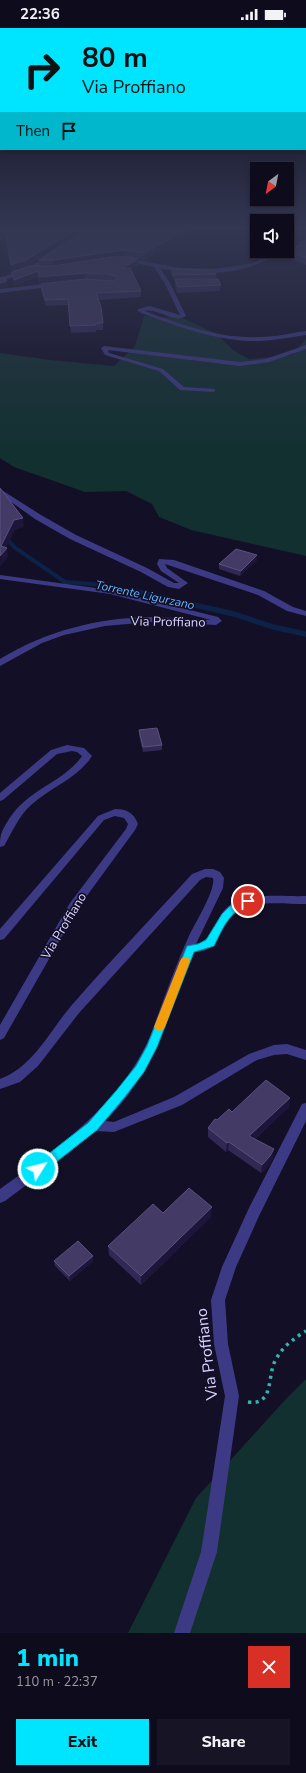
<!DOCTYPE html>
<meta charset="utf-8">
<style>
:root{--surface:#0e0b1c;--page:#171425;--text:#f1f3f6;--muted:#9b9ba3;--line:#2e2b3b;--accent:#00e5ff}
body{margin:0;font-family:"Nunito Sans",sans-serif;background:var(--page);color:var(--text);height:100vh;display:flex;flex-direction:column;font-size:15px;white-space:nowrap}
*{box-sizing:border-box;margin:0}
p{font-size:13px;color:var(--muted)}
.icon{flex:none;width:22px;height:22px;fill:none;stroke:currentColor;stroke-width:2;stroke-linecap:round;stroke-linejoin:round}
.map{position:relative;height:1605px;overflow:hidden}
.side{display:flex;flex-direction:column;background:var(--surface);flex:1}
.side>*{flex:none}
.guide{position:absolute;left:0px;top:0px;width:306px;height:122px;box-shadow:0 2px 6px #0003,0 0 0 1px var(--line);background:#00e5ff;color:#111;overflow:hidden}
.needle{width:26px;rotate:212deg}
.tools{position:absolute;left:250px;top:134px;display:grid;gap:8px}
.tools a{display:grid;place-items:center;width:44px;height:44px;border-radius:0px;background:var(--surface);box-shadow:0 2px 6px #0003,0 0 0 1px var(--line);font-size:20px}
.pin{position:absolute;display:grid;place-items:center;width:34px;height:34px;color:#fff;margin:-17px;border:2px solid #fff;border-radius:50%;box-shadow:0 1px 4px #0007}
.me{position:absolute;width:44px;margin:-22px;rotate:54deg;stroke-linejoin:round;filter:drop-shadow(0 0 3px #0008)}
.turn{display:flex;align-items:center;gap:14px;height:84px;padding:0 16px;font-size:18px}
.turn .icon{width:52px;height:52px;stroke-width:2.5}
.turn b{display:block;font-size:28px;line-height:34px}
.then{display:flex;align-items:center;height:38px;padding:0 16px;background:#0003;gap:8px;font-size:15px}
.round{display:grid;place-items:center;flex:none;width:42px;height:42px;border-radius:0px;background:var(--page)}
.summary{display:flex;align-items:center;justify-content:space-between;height:68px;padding:0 16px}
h1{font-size:24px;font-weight:800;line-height:30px;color:var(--accent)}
.action{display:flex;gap:8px;margin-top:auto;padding:8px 16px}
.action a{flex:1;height:46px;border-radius:0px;background:var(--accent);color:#111;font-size:16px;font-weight:800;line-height:46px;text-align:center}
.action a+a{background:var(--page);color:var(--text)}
.status{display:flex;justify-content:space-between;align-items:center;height:28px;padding:0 20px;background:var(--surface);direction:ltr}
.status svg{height:11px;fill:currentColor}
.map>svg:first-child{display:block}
.green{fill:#12302f}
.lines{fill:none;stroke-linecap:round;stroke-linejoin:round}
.stream-far1{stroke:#0c2248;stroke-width:4}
.stream{stroke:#0c2248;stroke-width:5.5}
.path{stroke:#2fb8b0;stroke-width:3.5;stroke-dasharray:3 4.5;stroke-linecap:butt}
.minor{fill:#3d3a85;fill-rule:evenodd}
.wall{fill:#312854}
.shaded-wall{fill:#1d163a}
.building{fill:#433a66;stroke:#5a527e}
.route{fill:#00e5ff;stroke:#0095a6}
.slow{fill:#f59e0b}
.labels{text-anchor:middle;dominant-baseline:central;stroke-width:3.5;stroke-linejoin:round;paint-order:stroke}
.far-water-label{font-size:12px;font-style:italic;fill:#62b6ff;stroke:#130f26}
.street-label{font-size:13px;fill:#d9d4ff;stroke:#130f26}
.near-street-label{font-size:16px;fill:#d9d4ff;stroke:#130f26}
</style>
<div class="status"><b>22:36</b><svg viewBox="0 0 49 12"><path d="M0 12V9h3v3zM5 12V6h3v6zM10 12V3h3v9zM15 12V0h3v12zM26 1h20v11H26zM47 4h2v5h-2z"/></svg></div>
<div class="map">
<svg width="306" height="1605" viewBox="0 0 306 1605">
<rect width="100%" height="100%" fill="#130f26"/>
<path class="green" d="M144 288 182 290 217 306 233 322 249 331 292 327 306 311V528L191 502 159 489 152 476 126 463 85 464 14 439 0 430V325L50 332 114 338 135 318Z
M306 1351V1605H128L196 1470 285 1372Z"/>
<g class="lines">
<path class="stream-far1" d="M0 502 14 519 65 554 104 557 141 565"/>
<path class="stream" d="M137 564 234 586 273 599 306 606"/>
<path class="path" d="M248 1374C274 1378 267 1349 275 1333 282 1319 293 1311 306 1303"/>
<path class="minor" d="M3 203 7 204 0 214V209Z
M306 216V218L287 221V219Z
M275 223H281C249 248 198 249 160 240L170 255 186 288C173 296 158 280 145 283 181 297 221 311 260 309 276 309 291 305 306 303V307C291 309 276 312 260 313 219 314 179 299 141 285L138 283V281L150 278 180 287 165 256 154 239 122 232 125 230 137 232 180 240 213 241 244 237 256 234Z
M49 228 54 229 31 242 0 254V250L27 240Z
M54 255 57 257 56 258 0 265V261Z
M306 317V321L269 334 240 338 108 322 109 325 163 341 184 359 215 361V363L213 364 180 362 159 343 105 327 101 320 104 318 240 334 266 331Z
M0 461 41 487 76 507 147 540 174 555H179L161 543 157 536 159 531 174 532 264 563 293 579 306 583V588L287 583 258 567 165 536 167 540 188 555 179 561 168 559 141 544 70 511 35 491 0 466Z
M0 547 110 562 218 589 222 593 216 597 150 594 105 598 64 607 42 615 0 638V631C46 603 97 590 150 589 171 589 191 592 211 592L110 566 0 551Z
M67 717 84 720 92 728C77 751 51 759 31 777 19 788 12 804 4 818L0 819C0 805 2 803 9 791 29 760 63 755 82 728L77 724 72 723 57 726 3 772 0 773V765L51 722Z
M115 781C127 781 134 785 138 796L135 802 78 880 4 1010 0 1012V997L70 875 126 801 128 796 124 790 115 788 104 792 4 911 0 912V901L98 788Z
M205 841H213L220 844 224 850 223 860 196 916C215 912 215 887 230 877 249 864 283 869 306 868V876C286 876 255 872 238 882 217 894 225 924 193 924 168 987 156 1044 105 1093L114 1094 174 1069 249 1026 274 1017 287 1016 306 1022V1032L287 1026 274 1027 257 1032 182 1077 114 1104 94 1103 69 1125 5 1173 0 1175V1161C56 1121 116 1080 147 1015 152 1005 155 994 159 984 168 959 177 935 188 910 194 897 216 862 213 850L206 849 200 852 79 985 38 1038 20 1054 0 1061V1051C33 1039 49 1004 71 978 110 933 152 890 192 846Z
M306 1075V1093L259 1188 236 1239 225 1272 228 1316 239 1368 217 1524 190 1605H174L201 1524 225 1368 214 1316 211 1272 222 1239 249 1180 302 1076Z"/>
</g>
<path class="wall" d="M5 202H191V205L145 232 138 231V237L130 241 141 263V269L99 272 103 295V302H96V304L71 305 68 277 46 278 41 262V256H40L38 249 14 258 12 244 39 238V232L66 215 26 239 12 244 5 209Z
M306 207V237L292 231 293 225 304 213 305 209Z
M172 241 216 246V250L173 251 171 245Z
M175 251 221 257 220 263 177 265 175 257Z
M257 527V532L240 548 219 541V536Z
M139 702 162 717V722L143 724 139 707Z
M289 1079 255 1111 273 1130 269 1137 261 1145 228 1122 226 1124 208 1109V1100L217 1092Z
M211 1189 141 1257 109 1227 108 1218Z
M54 1233H93L70 1253 55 1238Z"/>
<path class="shaded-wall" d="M75 202H86L26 239 12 244 11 237Z
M185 202H191V205L145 232V225Z
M124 222V229L53 238V232Z
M138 231V237L122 246V240Z
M38 243V249L14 258V252Z
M85 245V252L40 256 39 249Z
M7 253 8 259 0 260V255Z
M23 490 24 499 15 502 4 524 7 520 8 529 0 539 1 518 14 492Z
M257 527V532L240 548 241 543Z
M290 1070 289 1079 248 1117 249 1108Z
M229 1114 228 1122 226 1124 227 1115Z
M274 1121 273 1130 269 1137 261 1145 262 1137Z
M212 1179 211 1189 141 1257V1248Z
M93 1228V1233L70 1253 69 1248Z"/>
<path class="building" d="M5 202H75L26 232 11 237Z
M86 202H185L145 225 124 222 53 232H39Z
M306 213V230L293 225 301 214Z
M112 229H130L138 231 122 240H130L141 263 96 265 101 279 103 295H96V297L70 298 68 271 45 272 41 256 85 251 114 253 118 249 108 246 85 245 39 249 38 243 14 252 12 244 30 238H53Z
M172 241 215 242 216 246 173 247Z
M4 249 7 253 0 255V250Z
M175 251H218L221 257 178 259Z
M0 460 23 490 14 492 1 518 7 520 0 528Z
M236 521 257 527 241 543 219 536Z
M157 700 162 717 143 719 139 702Z
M266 1052 290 1070 249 1108 274 1121 270 1128 262 1137 229 1114 227 1115 208 1100 215 1091 217 1092 229 1081 232 1084Z
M189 1160 212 1179 141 1248 108 1218 153 1176 163 1185Z
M78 1213 93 1228 69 1248 54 1233Z"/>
<linearGradient id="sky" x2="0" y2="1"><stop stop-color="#0a0815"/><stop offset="0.47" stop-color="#333752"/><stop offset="1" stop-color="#333752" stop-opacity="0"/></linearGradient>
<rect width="306" height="427" fill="url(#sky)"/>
<path class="route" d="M248 869 251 870 253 873C249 878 242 879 237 883 226 891 220 906 214 918L194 924 157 1019 144 1044 124 1070 97 1102 42 1145 38 1146 33 1145 32 1141 33 1138 88 1095 116 1063 136 1038 147 1018 187 918 198 916 206 912 222 886 230 878Z"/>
<path class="slow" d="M185 929 189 930 190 933 165 999 163 1002 159 1003 156 1002 154 999 180 933 182 930Z"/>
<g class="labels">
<g class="far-water-label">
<text transform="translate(145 567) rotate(12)">Torrente Ligurzano</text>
</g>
<g class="street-label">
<text transform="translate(168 594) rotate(1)">Via Proffiano</text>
<text transform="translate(64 898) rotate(-59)">Via Proffiano</text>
</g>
<g class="near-street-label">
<text transform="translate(207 1326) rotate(-97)">Via Proffiano</text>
</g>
</g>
</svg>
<div class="tools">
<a><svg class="needle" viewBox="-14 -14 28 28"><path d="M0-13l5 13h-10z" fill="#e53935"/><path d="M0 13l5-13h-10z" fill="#9b9ba3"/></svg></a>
<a><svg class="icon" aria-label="sound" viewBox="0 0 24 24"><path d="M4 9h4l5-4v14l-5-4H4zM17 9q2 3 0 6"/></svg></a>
</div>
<div class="pin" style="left:248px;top:873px;background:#d93025"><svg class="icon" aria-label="arrive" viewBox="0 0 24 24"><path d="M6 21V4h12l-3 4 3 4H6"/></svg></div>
<svg class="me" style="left:38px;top:1141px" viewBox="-20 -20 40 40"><circle r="17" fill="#00e5ff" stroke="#fff" stroke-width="3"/><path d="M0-11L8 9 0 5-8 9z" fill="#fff"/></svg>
<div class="guide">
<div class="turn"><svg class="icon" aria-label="right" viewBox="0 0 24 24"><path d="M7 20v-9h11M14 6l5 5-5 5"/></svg><div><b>80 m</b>Via Proffiano</div></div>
<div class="then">Then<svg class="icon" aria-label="arrive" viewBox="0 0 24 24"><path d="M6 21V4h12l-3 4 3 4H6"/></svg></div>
</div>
</div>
<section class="side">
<div class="summary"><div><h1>1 min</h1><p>110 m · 22:37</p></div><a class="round" style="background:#d93025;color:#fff"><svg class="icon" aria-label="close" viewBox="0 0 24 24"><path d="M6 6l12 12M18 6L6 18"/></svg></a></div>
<div class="action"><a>Exit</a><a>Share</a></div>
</section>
